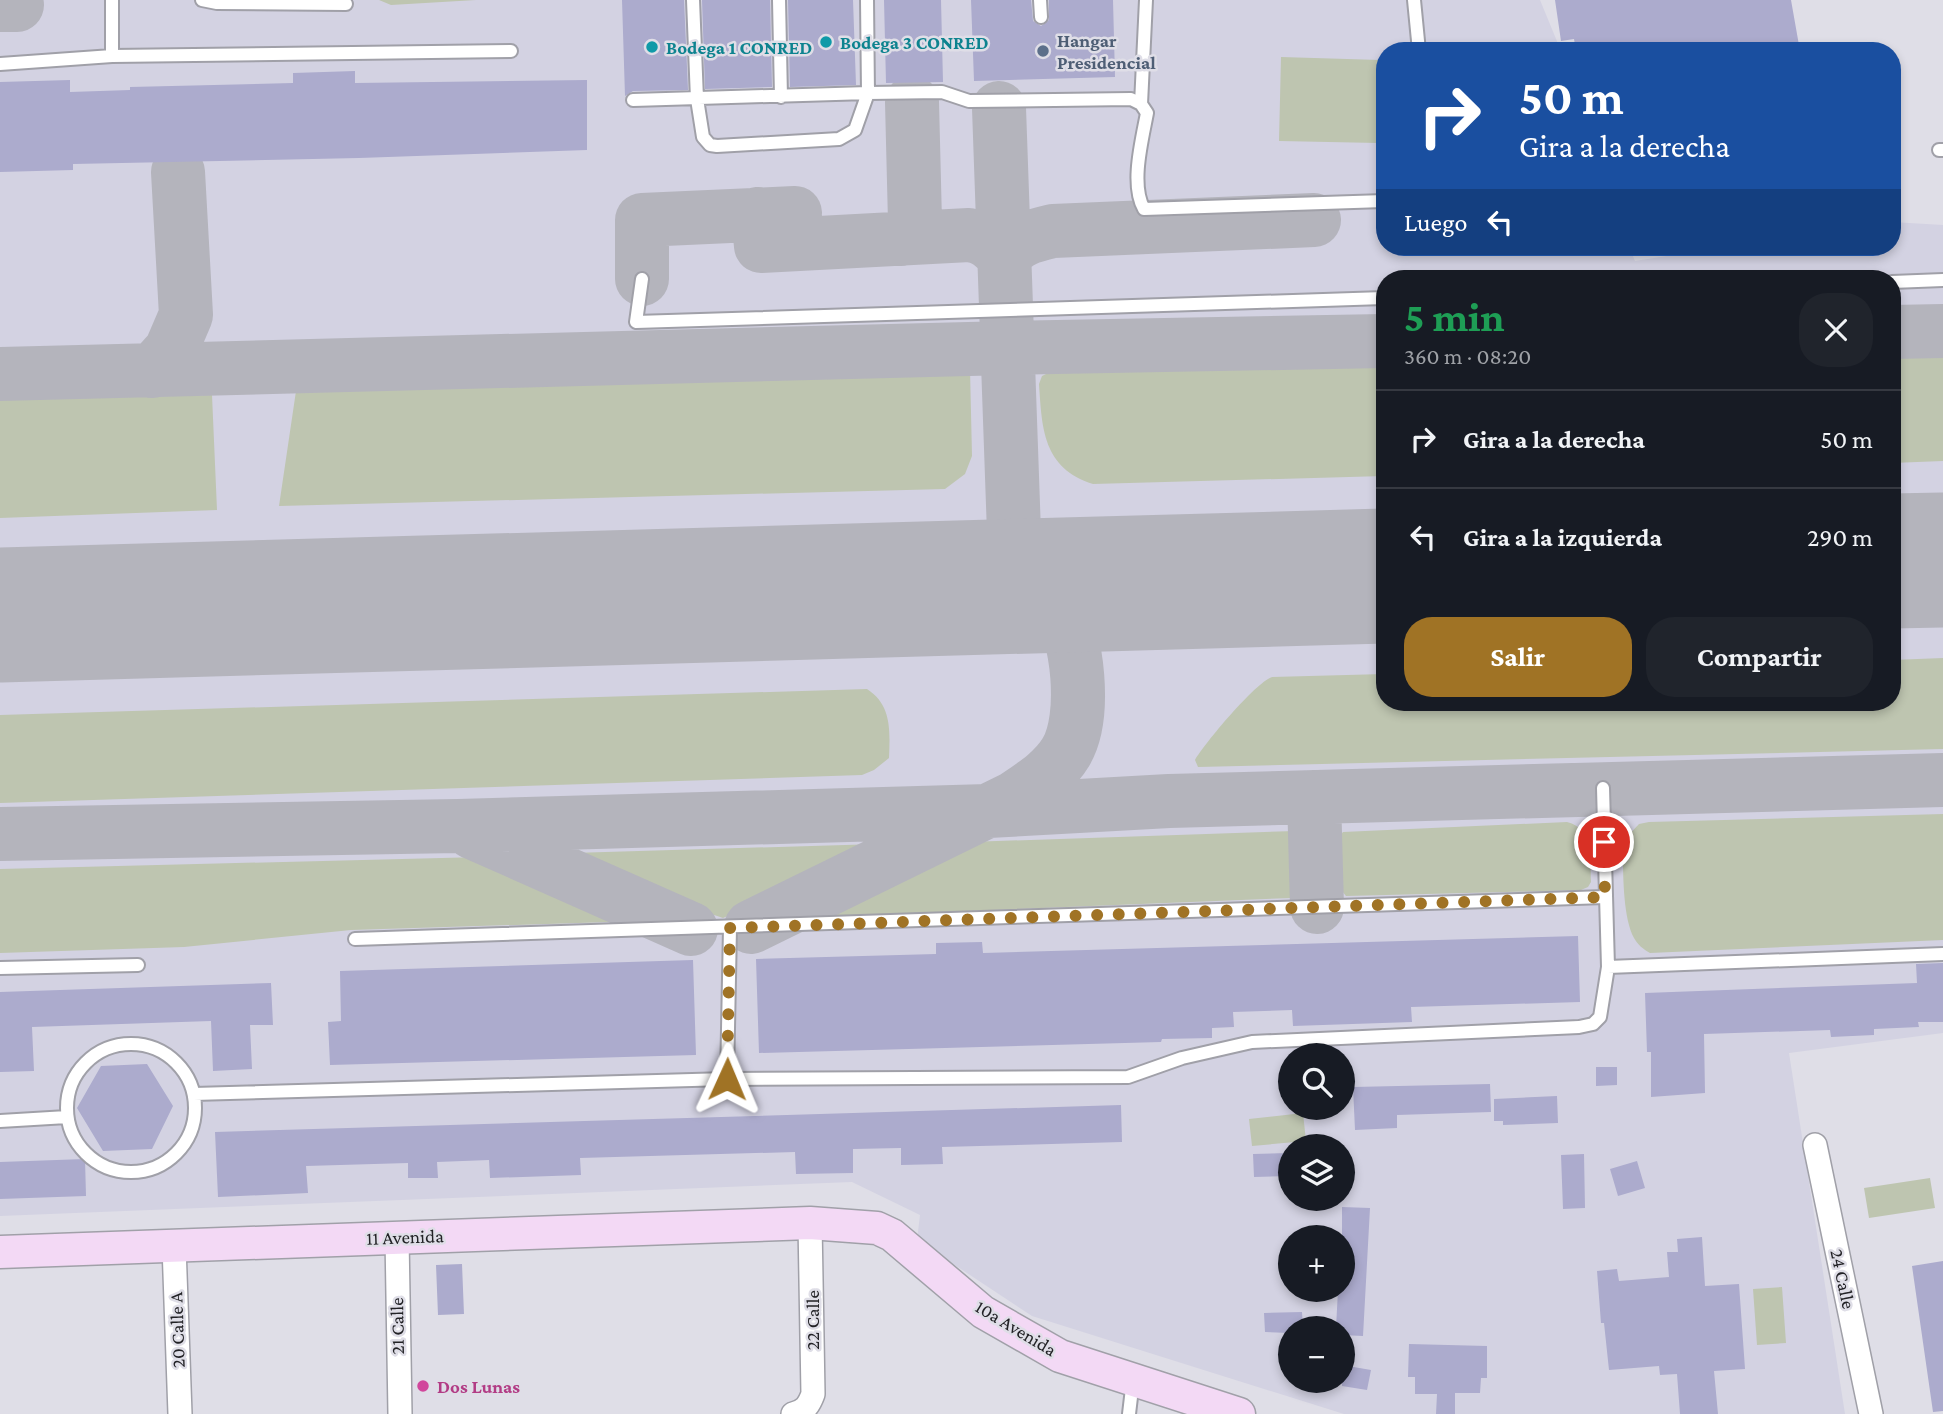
<!DOCTYPE html>
<html lang="es">
<meta charset="utf-8">
<style>
:root{--surface:#171b24;--page:#20242c;--text:#f1f3f6;--muted:#9ea1a6;--line:#363941;--accent:#a07325}
body{margin:0;font-family:"Crimson Pro",serif;background:var(--page);color:var(--text);height:100vh;display:flex;flex-direction:column;font-size:26px;white-space:nowrap}
*{box-sizing:border-box;margin:0}
p{font-size:23px;color:var(--muted)}
.icon{flex:none;width:38px;height:38px;fill:none;stroke:currentColor;stroke-width:2;stroke-linecap:round;stroke-linejoin:round}
.map{position:relative;flex:1;overflow:hidden}
.sheet{position:absolute;left:1376px;top:270px;width:525px;height:441px;display:flex;flex-direction:column;background:var(--surface);border-radius:28px;box-shadow:0 4px 10px #0003}
.sheet>*{flex:none}
.guide{position:absolute;left:1376px;top:42px;width:525px;height:214px;border-radius:28px;box-shadow:0 4px 10px #0003;background:#1a4fa0;color:#fff;overflow:hidden}
.tools{position:absolute;left:1278px;top:1043px;display:grid;gap:14px}
.tools a{display:grid;place-items:center;width:77px;height:77px;border-radius:50%;background:var(--surface);box-shadow:0 4px 10px #0003;font-size:35px}
.pin{position:absolute;display:grid;place-items:center;width:60px;height:60px;color:#fff;margin:-30px;border:4px solid #fff;border-radius:50%;box-shadow:0 2px 7px #0007}
.me{position:absolute;width:77px;margin:-38px;rotate:1deg;stroke-linejoin:round;filter:drop-shadow(0 0 5px #0008)}
.turn{display:flex;align-items:center;gap:24px;height:147px;padding:0 28px;font-size:32px}
.turn .icon{width:91px;height:91px;stroke-width:2.5}
.turn b{display:block;font-size:49px;line-height:60px}
.then{display:flex;align-items:center;height:66px;padding:0 28px;background:#0003;gap:14px;font-size:26px}
.round{display:grid;place-items:center;flex:none;width:74px;height:74px;border-radius:28px;background:var(--page)}
.headline{display:flex;align-items:center;justify-content:space-between;height:119px;padding:0 28px}
h1{font-size:42px;font-weight:700;line-height:52px;color:#1e9e55}
.cta{display:flex;gap:14px;margin-top:auto;padding:14px 28px}
.cta a{flex:1;height:80px;border-radius:28px;background:var(--accent);color:#fff;font-size:28px;font-weight:700;line-height:80px;text-align:center}
.cta a+a{background:var(--page);color:var(--text)}
ul{padding:0;list-style:none}
li{display:flex;align-items:center;gap:21px;height:98px;padding:0 28px;border-top:2px solid var(--line)}
li div{flex:1}
li b{display:block;font-size:26px}
li em{font-style:normal}
.map>svg:first-child{display:block}
.built{fill:#d3d2e2;fill-rule:evenodd}
.green{fill:#bec5b0}
.lines{fill:none;stroke-linecap:round;stroke-linejoin:round}
.taxiway{stroke:#b4b4bc;stroke-width:54}
.runway{stroke:#b4b4bc;stroke-width:135}
.building{fill:#acabcd}
.service-casing{stroke:#a0a0a8;stroke-width:16}
.minor-casing{stroke:#a0a0a8;stroke-width:26}
.secondary-casing{stroke:#a0a0a8;stroke-width:35}
.service{stroke:#fff;stroke-width:12}
.minor{stroke:#fff;stroke-width:23}
.secondary{stroke:#f3d9f5;stroke-width:32}
.route{stroke:#a07325;stroke-width:12;stroke-dasharray:0 21.6}
.culture-dot{fill:#0f9aa8;stroke:#dfdee7;stroke-width:2.5}
.service-dot{fill:#5c6f8a;stroke:#dfdee7;stroke-width:2.5}
.hotel-dot{fill:#d1479c;stroke:#dfdee7;stroke-width:2.5}
.labels{text-anchor:middle;dominant-baseline:central;stroke-width:5;stroke-linejoin:round;paint-order:stroke}
.service-label{font-size:19px;font-weight:bold;fill:#4e5e75;stroke:#dfdee7;text-anchor:start}
.culture-label{font-size:19px;font-weight:bold;fill:#0d838f;stroke:#dfdee7;text-anchor:start}
.street-label{font-size:19px;fill:#222226;stroke:#dfdee7}
.hotel-label{font-size:19px;font-weight:bold;fill:#b23c85;stroke:#dfdee7;text-anchor:start}
</style>
<div class="map">
<svg width="1943" height="1414" viewBox="0 0 1943 1414">
<rect width="100%" height="100%" fill="#dfdee7"/>
<path class="built" d="M0 0H1540L1561 51H1384V247H1629L1635 261 1724 247H1892V222L1943 225V1033L1789 1053 1845 1414H1344L1032 1316 917 1240 920 1215 852 1182 0 1216ZM1384 278H1892V702H1384ZM1290 1055H1342V1108H1290ZM1290 1146H1342V1199H1290ZM1290 1237H1342V1290H1290ZM1290 1328H1342V1381H1290Z"/>
<path class="green" d="M379 0H476L391 5Z
M1281 57 1380 60 1378 143 1279 141Z
M1943 351V461L1892 463V352Z
M1384 364V476L1093 484C1043 468 1042 429 1039 384L1042 376 1052 371Z
M970 369 972 456 965 474 945 489 279 506 296 391Z
M212 395 217 510 0 518V400Z
M1943 658V749L1198 767 1195 760C1205 743 1255 683 1272 677L1384 674V702H1892V660Z
M867 689C892 705 890 731 889 758L874 770 862 775 0 803V715Z
M1943 814V940L1650 953C1643 949 1638 945 1634 938 1622 916 1623 866 1623 841L1639 824 1649 822Z
M1567 822C1595 829 1590 859 1591 882L1588 887 1581 890 1346 896 1335 882 1334 842 1343 832Z
M1295 831 1302 839 1304 885 1291 898 815 917 811 915 813 911 968 842Z
M878 844 881 847V851L875 853 723 918 573 867 567 864V854L572 853Z
M481 857 498 860 641 921 351 930 184 947 0 953V869Z
M1303 1113 1306 1141 1252 1146 1249 1119Z
M1930 1178 1935 1208 1869 1218 1864 1188Z
M1782 1287 1786 1343 1757 1345 1753 1289Z"/>
<g class="lines">
<path class="taxiway" d="M0 5H17
M758 214 761 246 969 235C986 238 993 244 1004 257 1017 239 1032 236 1053 231L1314 220
M901 239 912 229 915 222 912 102
M642 279V220L795 213
M1892 332 1943 331
M152 371 171 350 186 315 178 172
M0 374 1008 348 1384 341
M989 587 1004 564 1014 533 999 108
M1075 646C1079 617 1086 605 1106 584
M1314 797 1317 907
M472 832 691 929
M0 834 458 826 988 811 1169 801 1943 780
M751 927 1014 798C1033 785 1054 772 1066 752 1087 717 1078 635 1057 602 1041 578 1026 559 1014 533"/>
<path class="runway" d="M1892 561 1943 560
M0 615 1384 576"/>
</g>
<path class="building" d="M622 0H684L688 90 633 91 625 96Z
M702 0H770L772 87 705 89Z
M788 0H853L856 85 790 87Z
M884 0H941L943 82 886 83Z
M971 0H1031L1033 21 1041 26 1049 20V0H1113L1115 77 974 81Z
M1555 0H1791L1800 51H1576L1574 39 1561 41Z
M355 71V83L587 80V150L359 158 73 164V170L0 172V82L70 80V92L130 90V87L293 83V73Z
M1578 936 1580 1002 1411 1007 1412 1022 1293 1026 1292 1010 1233 1012 1234 1027 1212 1028V1038L1162 1039 1161 1042 759 1053 756 959 936 954V943L982 942 983 953Z
M693 960 696 1055 330 1065 328 1022 341 1021 340 971Z
M1943 963V1022H1918L1919 1027 1874 1029V1035L1831 1037 1830 1030 1704 1034 1705 1093 1651 1097V1052H1647L1645 993 1917 983 1916 964Z
M271 983 273 1025H250L252 1069 213 1071 211 1021 32 1027 34 1071 0 1072V992Z
M147 1064 173 1106 152 1149 103 1151 77 1108 101 1066Z
M1596 1067H1617V1085L1596 1086Z
M1490 1084 1491 1112 1397 1115V1128L1355 1130 1353 1087Z
M1557 1096 1558 1123 1503 1125V1121H1494V1099Z
M1121 1105 1122 1142 942 1147 943 1164 901 1165V1148L853 1149V1173L796 1174 795 1152 580 1158 581 1175 490 1178 489 1160 437 1162 438 1178H408V1163L306 1166 308 1193 218 1197 215 1132Z
M1290 1153V1176L1254 1177 1253 1154Z
M1584 1154 1585 1208 1563 1209 1561 1155Z
M85 1159 86 1196 0 1199V1162Z
M1637 1161 1645 1188 1618 1196 1610 1169Z
M1342 1207 1370 1208 1363 1336 1342 1335V1328H1336L1338 1290H1342Z
M1702 1237 1705 1286 1739 1284 1745 1369 1714 1371 1718 1414H1680L1677 1374 1660 1375 1659 1366 1609 1370 1604 1323H1601L1597 1271 1617 1269 1619 1281 1669 1277 1667 1252H1678L1677 1239Z
M1943 1261V1411L1933 1412 1912 1266Z
M462 1264 464 1314 438 1315 436 1265Z
M1302 1312 1303 1328H1290V1333L1265 1332 1264 1313Z
M1409 1344 1487 1346V1378H1481L1480 1393H1455V1414H1436L1437 1394H1415V1377H1408Z
M1342 1365 1371 1370 1367 1390 1342 1386Z"/>
<g class="lines">
<defs>
<path id="service" d="M112 0V56
M202 0 217 3 346 4
M693 0 697 99 703 137 710 145 717 146 839 139 855 130 868 93 942 92 969 101 1131 99 1141 104 1147 113C1142 140 1130 185 1144 209L1384 201
M779 0 781 97
M1040 0 1041 17
M1414 0 1419 51
M0 64 112 56 511 51
M633 100 868 93 867 0
M1141 104 1146 0
M1939 150H1943
M642 279 636 322 1384 298
M1892 282 1943 280
M355 939 1605 897
M1608 967 1943 954
M0 968 138 965
M67 1108a64 64 0 1 1 128 0a64 64 0 1 1-128 0Z
M727 1079 730 928
M194 1094 727 1079 1128 1077 1182 1058 1252 1042 1579 1027 1593 1024 1600 1017 1608 967 1603 788
M0 1121 67 1117
M1129 1414 1133 1380"/>
<path id="minor" d="M1815 1145 1871 1414
M397 1237 400 1414
M174 1246 180 1414
M793 1414C805 1411 809 1405 813 1394L810 1223"/>
<path id="secondary" d="M0 1252 810 1223 877 1228 892 1235 983 1312 1060 1356 1239 1414"/>
</defs>
<use href="#service" class="service-casing"/>
<use href="#minor" class="minor-casing"/>
<use href="#secondary" class="secondary-casing"/>
<use href="#service" class="service"/>
<use href="#minor" class="minor"/>
<use href="#secondary" class="secondary"/>
</g>
<g class="lines">
<path class="route" d="M727 1079 730 928 1605 897 1604 842"/>
</g>
<g class="culture-dot">
<circle cx="826" cy="42" r="7"/>
<circle cx="652" cy="47" r="7"/>
</g>
<circle class="service-dot" cx="1043" cy="51" r="7"/>
<circle class="hotel-dot" cx="423" cy="1386" r="7"/>
<g class="labels">
<g class="service-label">
<text x="1057" y="40">Hangar<tspan x="1057" dy="22">Presidencial</tspan></text>
</g>
<g class="culture-label">
<text x="840" y="42">Bodega 3 CONRED</text>
<text x="666" y="47">Bodega 1 CONRED</text>
</g>
<g class="street-label">
<text transform="translate(405 1237) rotate(-2)">11 Avenida</text>
<text transform="translate(1843 1279) rotate(78)">24 Calle</text>
<text transform="translate(812 1320) rotate(-90)">22 Calle</text>
<text transform="translate(397 1326) rotate(-91)">21 Calle</text>
<text transform="translate(1016 1328) rotate(31)">10a Avenida</text>
<text transform="translate(177 1330) rotate(-92)">20 Calle A</text>
</g>
<g class="hotel-label">
<text x="437" y="1386">Dos Lunas</text>
</g>
</g>
</svg>
<div class="tools">
<a><svg class="icon" aria-label="search" viewBox="0 0 24 24"><circle cx="10" cy="10" r="6"/><path d="M15 15l6 6"/></svg></a>
<a><svg class="icon" aria-label="layers" viewBox="0 0 24 24"><path d="M12 4l9 5-9 5-9-5zM3 14l9 5 9-5"/></svg></a>
<a>+</a>
<a>−</a>
</div>
<div class="pin" style="left:1604px;top:842px;background:#d93025"><svg class="icon" aria-label="arrive" viewBox="0 0 24 24"><path d="M6 21V4h12l-3 4 3 4H6"/></svg></div>
<svg class="me" style="left:727px;top:1079px" viewBox="-20 -20 40 40"><path d="M0-17L14 15 0 8-14 15z" fill="#a07325" stroke="#fff" stroke-width="4"/></svg>
<div class="guide">
<div class="turn"><svg class="icon" aria-label="right" viewBox="0 0 24 24"><path d="M7 20v-9h11M14 6l5 5-5 5"/></svg><div><b>50 m</b>Gira a la derecha</div></div>
<div class="then">Luego<svg class="icon" aria-label="left" viewBox="0 0 24 24"><path d="M17 20v-9H6M10 6l-5 5 5 5"/></svg></div>
</div>
<section class="sheet">
<div class="headline"><div><h1>5 min</h1><p>360 m · 08:20</p></div><a class="round"><svg class="icon" aria-label="close" viewBox="0 0 24 24"><path d="M6 6l12 12M18 6L6 18"/></svg></a></div>
<ul>
<li><svg class="icon" aria-label="right" viewBox="0 0 24 24"><path d="M7 20v-9h11M14 6l5 5-5 5"/></svg><div><b>Gira a la derecha</b></div><em>50 m</em></li>
<li><svg class="icon" aria-label="left" viewBox="0 0 24 24"><path d="M17 20v-9H6M10 6l-5 5 5 5"/></svg><div><b>Gira a la izquierda</b></div><em>290 m</em></li>
</ul>
<div class="cta"><a>Salir</a><a>Compartir</a></div>
</section>
</div>
